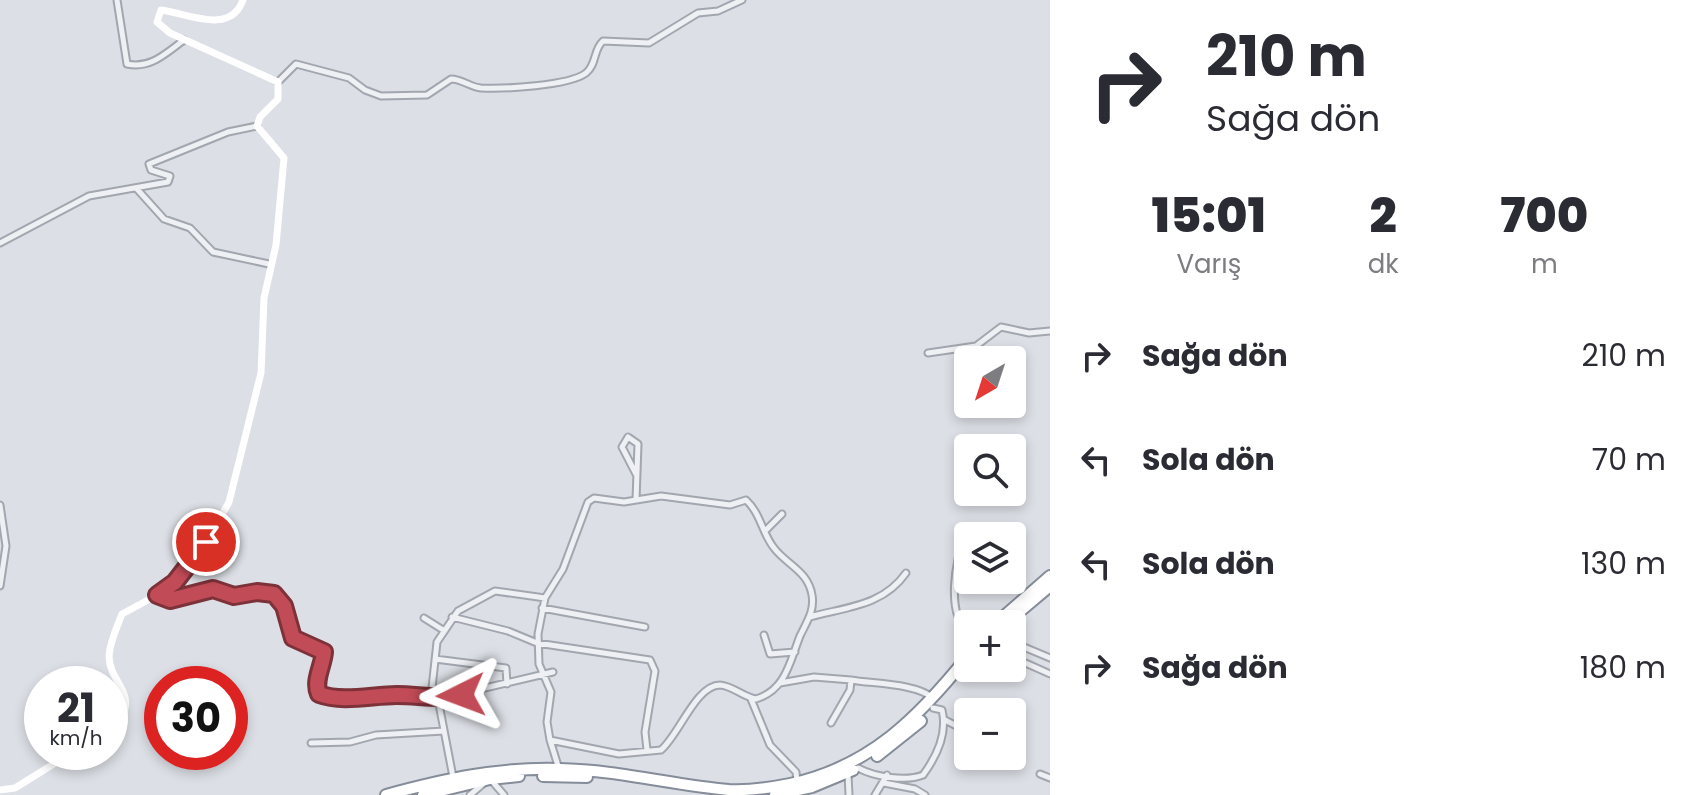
<!DOCTYPE html>
<html lang="tr">
<meta charset="utf-8">
<style>
:root{--surface:#fff;--page:#f2f2f3;--text:#2b2b33;--muted:#7c7c81}
body{margin:0;font-family:Poppins,sans-serif;background:var(--page);color:var(--text);height:100vh;display:flex;flex-direction:column;font-size:30px;white-space:nowrap}
*{box-sizing:border-box;margin:0}
p{font-size:26px;color:var(--muted)}
.icon{flex:none;width:44px;height:44px;fill:none;stroke:currentColor;stroke-width:2;stroke-linecap:round;stroke-linejoin:round}
.map{position:relative;flex:1;overflow:hidden}
.drawer{display:flex;flex-direction:column;background:var(--surface);width:640px}
.drawer>*{flex:none}
.top-card{background:#fff;color:var(--text);overflow:hidden}
.needle{width:52px;rotate:219deg}
.fabs{position:absolute;left:954px;top:346px;display:grid;gap:16px}
.fabs a{display:grid;place-items:center;width:72px;height:72px;border-radius:8px;background:var(--surface);box-shadow:0 4px 12px #0003;font-size:40px}
.speed{position:absolute;left:24px;top:666px;display:flex;gap:16px;font-size:40px;font-weight:700;text-align:center}
.speed>*{display:grid;place-content:center;width:104px;height:104px;border-radius:50%;background:var(--surface);box-shadow:0 4px 12px #0003;line-height:1}
.speed small{font-size:20px;font-weight:400}
.speed .limit{border:12px solid #d22;background:#fff;color:#111}
.pin{position:absolute;display:grid;place-items:center;width:68px;height:68px;color:#fff;margin:-34px;border:4px solid #fff;border-radius:50%;box-shadow:0 2px 8px #0007}
.me{position:absolute;width:88px;margin:-44px;rotate:267deg;stroke-linejoin:round;filter:drop-shadow(0 0 6px #0008)}
.turn{display:flex;align-items:center;gap:28px;height:168px;padding:0 24px;font-size:36px}
.turn .icon{width:104px;height:104px;stroke-width:2.5}
.turn b{display:block;font-size:56px;line-height:68px}
.eta{display:flex;justify-content:space-evenly;align-items:center;height:136px;text-align:center}
.eta b{font-size:48px;font-weight:800;line-height:56px}
ul{padding:0;list-style:none}
li{display:flex;align-items:center;gap:24px;height:104px;padding:0 24px}
li div{flex:1}
li b{display:block;font-size:30px}
li em{font-style:normal}
main{display:flex;flex:1;min-height:0}
.map>svg:first-child{display:block}
.lines{fill:none;stroke-linecap:round;stroke-linejoin:round}
.street-casing{stroke:#a2a6ae;stroke-width:9}
.highway-casing{stroke:#858c9a;stroke-width:14}
.street{stroke:#eef0f4;stroke-width:5}
.secondary{stroke:#fff;stroke-width:7}
.highway{stroke:#fff;stroke-width:10}
.route-casing{stroke:#7d3139;stroke-width:20}
.route{stroke:#c14b57;stroke-width:14}
</style>
<main>
<div class="map">
<svg width="1050" height="795" viewBox="0 0 1050 795">
<rect width="100%" height="100%" fill="#dcdfe5"/>
<g class="lines">
<defs>
<path id="street" d="M117 0 127 64C151 69 166 53 184 40
M278 82 296 64 349 78 365 90 381 96 427 95 451 79C462 79 470 87 481 88 503 89 569 86 586 73 597 64 593 50 603 41L649 43 698 13 718 11 742 0
M137 189 164 219 190 228 213 252 269 264
M0 243 89 196 168 182 170 176 151 170 149 164 228 132 257 126
M928 353 976 346 1001 327 1029 333 1050 331
M636 474 622 447 628 437 638 444 636 500
M0 505 6 546 0 586
M765 531 782 514
M965 537C955 559 946 615 968 631
M157 595 170 600 213 589 234 596 257 592 274 594 284 606 293 638 324 652 317 690 328 698 404 695 438 699 553 672
M542 608 645 627
M452 617 508 631 537 643 650 660 655 671 645 732 647 750
M810 617C846 607 883 606 906 573
M424 618 443 630
M964 630 966 657
M764 635 770 654 795 652
M1012 642 1050 658
M1012 657 1050 674
M435 659 506 668 507 684
M851 680C873 684 915 683 933 698
M780 683 814 677 851 680 850 690 831 723
M431 697 437 642 458 611 495 591 545 598
M438 699 453 777
M751 699 770 745 796 772 797 781
M945 720 968 732
M550 740 619 754 661 750C679 735 696 685 720 685 733 686 743 697 756 699 786 690 790 661 800 636 806 623 815 611 812 595 808 571 787 565 774 548 762 533 761 514 746 500L730 505 661 496 624 502 594 498 588 502 563 569 545 598 538 634 539 664 551 692 547 722 550 740 559 769
M311 743 350 742 376 735 444 731
M858 768C875 777 906 782 923 775 937 756 948 734 942 710L933 708
M848 774 849 795
M1040 774 1050 778
M492 781 504 795
M884 783 915 789 925 795
M470 795 484 783
M875 795 887 775"/>
<path id="highway" d="M995 624 1050 576
M1005 624 1050 586
M877 756 921 721
M543 776 587 777
M386 795C445 779 499 767 560 769 617 770 673 785 729 790 750 791 770 788 790 784 870 767 919 717 968 656
M423 795 490 779 519 776
M775 795 812 787 853 770"/>
</defs>
<use href="#street" class="street-casing"/>
<use href="#highway" class="highway-casing"/>
<use href="#street" class="street"/>
<path class="secondary" d="M110 729C146 697 109 685 109 656 110 641 117 627 122 614L163 592 175 582 213 531 229 502 261 373 264 298 276 245 284 158 257 126 260 117 278 99V82L170 33 157 22 161 10C187 13 230 36 243 0
M0 790 15 788 73 752"/>
<use href="#highway" class="highway"/>
</g>
<g class="lines">
<defs>
<path id="route" d="M206 542 175 582 157 595 170 600 213 589 234 596 257 592 274 594 284 606 293 638 324 652C323 666 313 681 319 694 343 703 372 695 397 695 419 695 439 700 461 695"/>
</defs>
<use href="#route" class="route-casing"/>
<use href="#route" class="route"/>
</g>
</svg>
<div class="fabs">
<a><svg class="needle" viewBox="-14 -14 28 28"><path d="M0-13l5 13h-10z" fill="#e53935"/><path d="M0 13l5-13h-10z" fill="#7c7c81"/></svg></a>
<a><svg class="icon" aria-label="search" viewBox="0 0 24 24"><circle cx="10" cy="10" r="6"/><path d="M15 15l6 6"/></svg></a>
<a><svg class="icon" aria-label="layers" viewBox="0 0 24 24"><path d="M12 4l9 5-9 5-9-5zM3 14l9 5 9-5"/></svg></a>
<a>+</a>
<a>−</a>
</div>
<div class="speed"><div>21<small>km/h</small></div><div class="limit">30</div></div>
<div class="pin" style="left:206px;top:542px;background:#d93025"><svg class="icon" aria-label="arrive" viewBox="0 0 24 24"><path d="M6 21V4h12l-3 4 3 4H6"/></svg></div>
<svg class="me" style="left:461px;top:695px" viewBox="-20 -20 40 40"><path d="M0-17L14 15 0 8-14 15z" fill="#c14b57" stroke="#fff" stroke-width="4"/></svg>
</div>
<section class="drawer">
<div class="top-card">
<div class="turn"><svg class="icon" aria-label="right" viewBox="0 0 24 24"><path d="M7 20v-9h11M14 6l5 5-5 5"/></svg><div><b>210 m</b>Sağa dön</div></div>
</div>
<div class="eta">
<div><b>15:01</b><p>Varış</p></div>
<div><b>2</b><p>dk</p></div>
<div><b>700</b><p>m</p></div>
</div>
<ul>
<li><svg class="icon" aria-label="right" viewBox="0 0 24 24"><path d="M7 20v-9h11M14 6l5 5-5 5"/></svg><div><b>Sağa dön</b></div><em>210 m</em></li>
<li><svg class="icon" aria-label="left" viewBox="0 0 24 24"><path d="M17 20v-9H6M10 6l-5 5 5 5"/></svg><div><b>Sola dön</b></div><em>70 m</em></li>
<li><svg class="icon" aria-label="left" viewBox="0 0 24 24"><path d="M17 20v-9H6M10 6l-5 5 5 5"/></svg><div><b>Sola dön</b></div><em>130 m</em></li>
<li><svg class="icon" aria-label="right" viewBox="0 0 24 24"><path d="M7 20v-9h11M14 6l5 5-5 5"/></svg><div><b>Sağa dön</b></div><em>180 m</em></li>
</ul>
</section>
</main>
